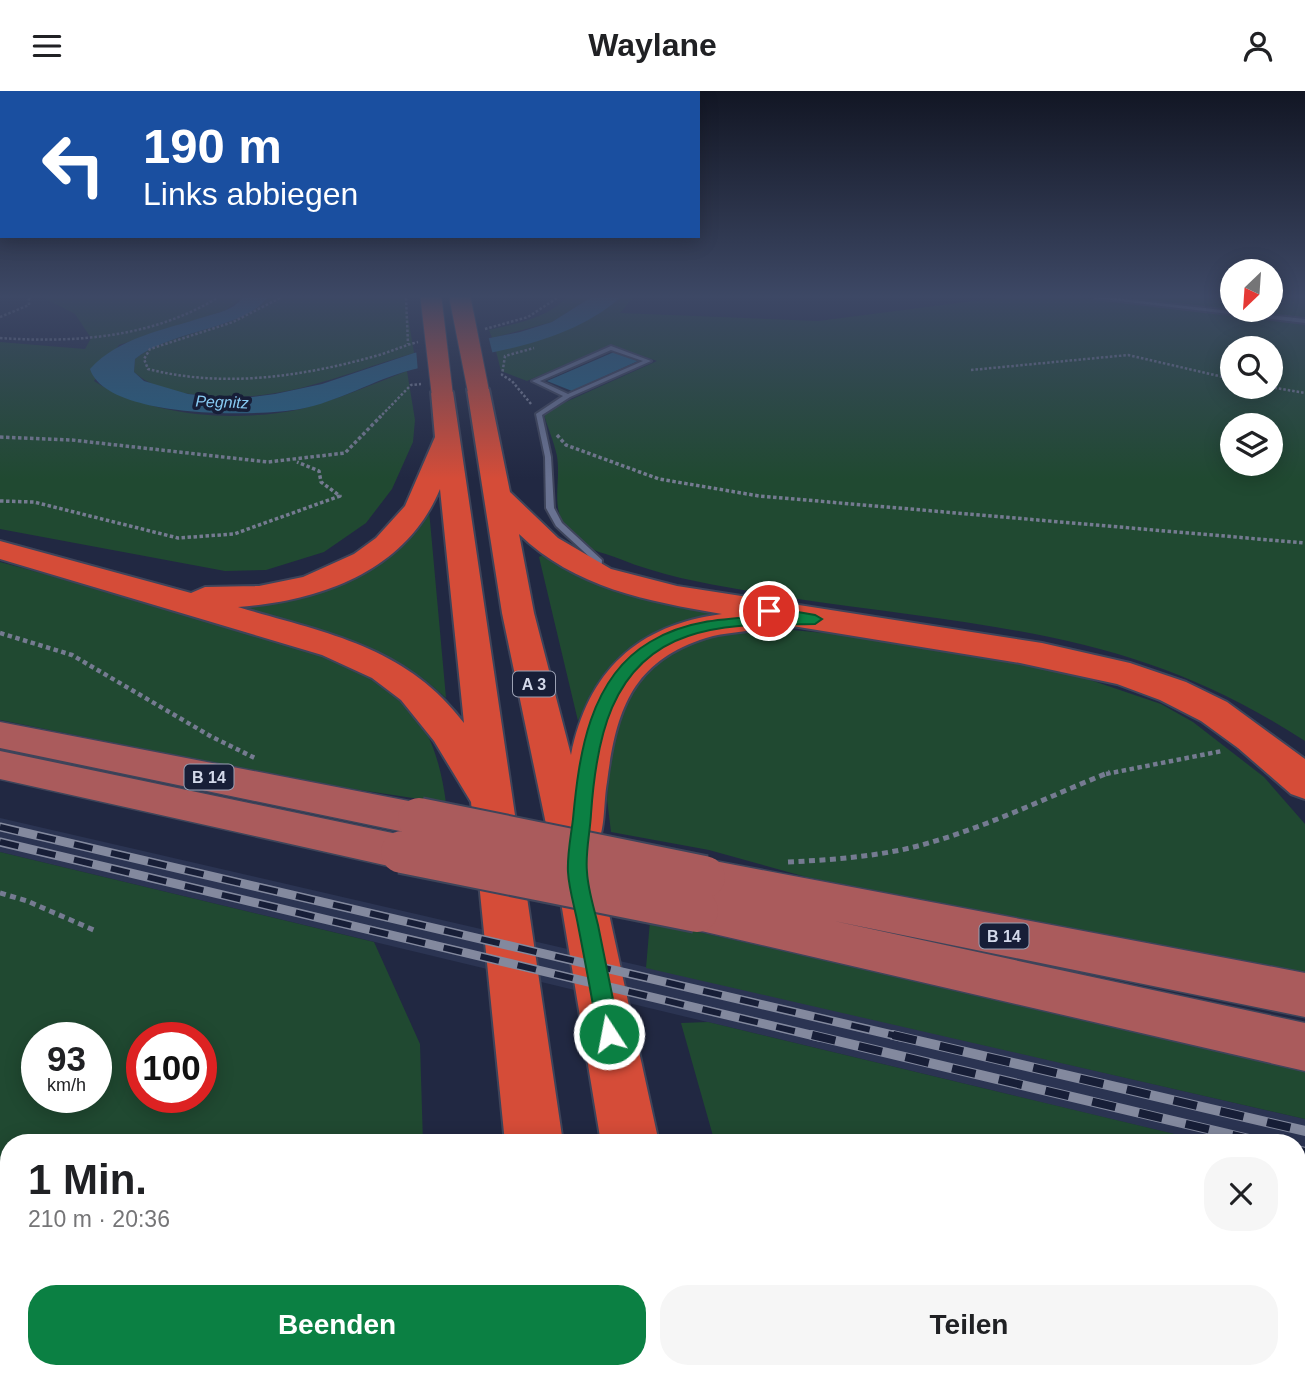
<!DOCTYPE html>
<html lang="de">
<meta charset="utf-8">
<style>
:root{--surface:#fff;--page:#f6f6f6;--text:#202124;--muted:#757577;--accent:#0b8043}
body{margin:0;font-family:Arial,sans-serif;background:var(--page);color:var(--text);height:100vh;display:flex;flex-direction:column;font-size:26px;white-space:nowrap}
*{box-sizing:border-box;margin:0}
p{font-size:23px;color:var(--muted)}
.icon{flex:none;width:38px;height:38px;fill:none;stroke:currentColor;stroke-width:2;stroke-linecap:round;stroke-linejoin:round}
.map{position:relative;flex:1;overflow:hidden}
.sheet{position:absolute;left:0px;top:1043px;width:1306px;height:245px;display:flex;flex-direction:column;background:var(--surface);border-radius:28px 28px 0 0;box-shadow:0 4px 18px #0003}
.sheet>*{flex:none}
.top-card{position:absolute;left:0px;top:0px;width:700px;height:147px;box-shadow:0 4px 18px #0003;background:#1a4fa0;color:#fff;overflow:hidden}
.needle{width:46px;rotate:205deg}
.tools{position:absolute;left:1220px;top:168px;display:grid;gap:14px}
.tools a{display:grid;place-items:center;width:63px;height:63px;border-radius:50%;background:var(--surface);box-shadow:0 4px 18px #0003;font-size:35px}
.speed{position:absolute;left:21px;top:931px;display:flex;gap:14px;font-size:35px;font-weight:700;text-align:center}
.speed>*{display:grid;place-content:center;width:91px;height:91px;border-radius:50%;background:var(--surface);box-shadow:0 4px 18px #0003;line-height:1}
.speed small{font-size:18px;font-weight:400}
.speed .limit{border:10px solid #d22;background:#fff;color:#111}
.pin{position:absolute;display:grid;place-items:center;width:60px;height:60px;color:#fff;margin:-30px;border:4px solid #fff;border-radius:50%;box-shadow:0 2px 7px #0007}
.me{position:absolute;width:77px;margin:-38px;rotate:349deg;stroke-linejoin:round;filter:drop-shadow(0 0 5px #0008)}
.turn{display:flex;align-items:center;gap:24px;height:147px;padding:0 28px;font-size:32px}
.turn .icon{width:91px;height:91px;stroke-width:2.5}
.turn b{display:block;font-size:49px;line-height:60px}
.round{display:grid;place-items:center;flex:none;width:74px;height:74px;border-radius:28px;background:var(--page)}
.headline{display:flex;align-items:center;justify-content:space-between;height:119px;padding:0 28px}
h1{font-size:42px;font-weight:800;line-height:52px}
.cta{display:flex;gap:14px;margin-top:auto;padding:14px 28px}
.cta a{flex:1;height:80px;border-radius:28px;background:var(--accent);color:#fff;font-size:28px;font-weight:800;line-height:80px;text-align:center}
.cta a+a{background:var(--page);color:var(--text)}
header{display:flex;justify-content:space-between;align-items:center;height:91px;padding:0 28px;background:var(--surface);font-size:32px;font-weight:800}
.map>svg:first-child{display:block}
.built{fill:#2b3452}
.green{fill:#204931;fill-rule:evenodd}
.water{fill:#256182}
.pier{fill:#212842}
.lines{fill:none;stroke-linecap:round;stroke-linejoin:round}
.lane-casing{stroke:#3e445a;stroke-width:4}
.primary-casing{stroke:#3e445a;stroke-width:3}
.highway-casing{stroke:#3e445a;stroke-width:4}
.path-far4{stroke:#757b91;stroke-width:2.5;stroke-dasharray:2.5 2;stroke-linecap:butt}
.path-far3{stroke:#757b91;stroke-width:3.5;stroke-dasharray:3.5 2.5;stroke-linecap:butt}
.path-far2{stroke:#757b91;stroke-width:4.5;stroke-dasharray:4.5 3.5;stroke-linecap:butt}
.path-far1{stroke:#757b91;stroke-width:5;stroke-dasharray:6 4.5;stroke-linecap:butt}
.path{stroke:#757b91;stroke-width:7;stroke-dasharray:8 5;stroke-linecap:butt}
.lane{fill:#697291;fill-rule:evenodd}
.primary{fill:#aa5b5c;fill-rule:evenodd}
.highway{fill:#d54c38;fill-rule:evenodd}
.rail-far1-casing{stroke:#83899e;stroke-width:9}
.rail-casing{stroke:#83899e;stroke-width:10}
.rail-far1{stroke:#171e37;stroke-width:6;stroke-dasharray:19;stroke-linecap:butt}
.rail{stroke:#171e37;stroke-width:8;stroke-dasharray:24;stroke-linecap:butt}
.primary-bridge-casing{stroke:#3e445a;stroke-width:46;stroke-linecap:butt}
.highway-bridge-casing{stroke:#3e445a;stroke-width:23;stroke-linecap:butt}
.primary-bridge{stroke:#aa5b5c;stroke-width:42}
.highway-bridge{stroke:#d54c38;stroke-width:21}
.route{fill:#0b8043;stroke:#07532c;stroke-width:2}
.labels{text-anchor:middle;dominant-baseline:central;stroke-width:7;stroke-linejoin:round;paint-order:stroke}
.far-water-label{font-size:16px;font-style:italic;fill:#88cbf4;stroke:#171e37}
.shield{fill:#171e37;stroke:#9ba1b4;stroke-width:2}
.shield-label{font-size:16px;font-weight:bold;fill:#d3d9ea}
</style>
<header><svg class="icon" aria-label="menu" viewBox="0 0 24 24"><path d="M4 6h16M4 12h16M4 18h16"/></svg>Waylane<svg class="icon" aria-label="person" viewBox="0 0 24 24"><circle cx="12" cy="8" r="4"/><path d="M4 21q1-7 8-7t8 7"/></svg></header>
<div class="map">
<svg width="1305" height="1288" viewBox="0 0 1305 1288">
<rect width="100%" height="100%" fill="#212842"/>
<path class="built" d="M0 727 1305 1028V1074L1297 1072V1052H1211L0 761Z"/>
<path class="green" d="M44 207H242L226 219 119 254 94 290C150 326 237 332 301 318 337 309 373 293 407 280L415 329 413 351 392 398 366 432 324 461 266 479 225 480 0 438V251L85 258 91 247 75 223Z
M267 207H405L414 262C338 284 280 314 199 304 177 302 152 297 134 281L135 268C170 239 244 239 267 207Z
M566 207H590L552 231 492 247 489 239C516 232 546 228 566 207Z
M620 207H633L620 222 818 230 996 207H1083L1305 233V650C1205 585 1112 555 995 536 911 522 827 514 743 499 702 492 659 484 620 468 608 463 591 460 581 452 545 425 562 398 557 365 554 351 548 337 544 324L548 319 657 270 611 254 527 290 501 280 496 260C538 251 586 236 620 207ZM1232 257H1270V296H1232ZM1232 334H1270V373H1232Z
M1108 207H1232V219H1270L1271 207H1305V229Z
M429 419 446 607C384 548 307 537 228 515L301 504Z
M543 464 598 492 732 522C654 535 612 557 578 630L539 466Z
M0 471C63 487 126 508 189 525 252 542 337 557 389 596 427 625 440 667 446 712L313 692 0 629Z
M771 537 835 543 1067 581 1161 613 1193 631 1264 686 1305 733V882L1239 873 806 786 709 759 611 741 607 708 613 632 642 576 680 555 731 539Z
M0 761 374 851 420 953 423 1052H9V1279H435V1288H0ZM37 947H96V1006H37ZM142 947H201V1006H142Z
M650 830 1305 976V1028L646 877Z
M708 931 1212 1052H715L681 932Z
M1297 1072 1305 1074V1288H782L780 1279H1297Z"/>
<path class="water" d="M242 207H267C244 238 170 239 135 268L134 281 144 290 188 303 235 308 275 303 322 293 414 262 520 241 552 231 590 207H620C562 257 482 261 411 279 373 289 338 311 300 318 257 326 106 328 90 278 119 246 164 239 204 226 217 222 234 219 242 207Z
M614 261 638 270 572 300 547 290Z"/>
<path class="pier" d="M488 244 493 264 418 281 416 258Z"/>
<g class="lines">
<defs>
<path id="lane" d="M1094 207H1113L1305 228V232Z
M611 255 651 270 570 306 542 324 551 366 554 417 562 432 602 469 601 483 597 486 593 483 594 470 556 435 546 417 545 366 536 323 563 305 532 290ZM611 259 643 270 568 303 540 290Z"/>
<path id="primary" d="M0 631 419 712 433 717 438 728 433 739 419 744 0 657Z
M0 660 402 744 416 749 422 761 416 773 402 778 0 688Z
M704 768 1305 882V926L834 830 1305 932V980L697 839 682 834 676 820 682 806 696 801 689 799 683 786 689 773Z"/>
<path id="highway" d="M478 291 489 298 510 401 558 447 611 478 677 495 1042 552 1130 572 1186 591 1227 611 1305 668V708L1291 703 1238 657 1201 630 1160 609 1117 593 1020 572 768 531 765 536C746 542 725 541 706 547 632 570 616 620 607 691 603 713 606 739 595 759L659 1052H601L556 781 502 522 467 298ZM519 443C575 497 647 510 722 523 637 534 588 580 571 664L534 522Z
M442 294 453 301 563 1052H505L471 711 434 650 401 609 372 587 322 564 0 468V450L191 502 205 496 259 495 303 486 354 463 376 447 405 415 435 346 431 301ZM440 398 464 632C406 555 326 542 238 516 321 510 406 480 440 398Z
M527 1279H595L596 1288H528Z
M640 1279H708L710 1288H642Z"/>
</defs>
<use href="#lane" class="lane-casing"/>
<use href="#primary" class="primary-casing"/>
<use href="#highway" class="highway-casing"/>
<path class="path-far4" d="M280 207 233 231 150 258 144 268 148 278C222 297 299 286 372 266 388 262 402 255 418 251
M406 207 408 253
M0 226 29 214V207
M485 238 528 226 557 207
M0 247C75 252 151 247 217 207
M971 279 1128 264 1232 288
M1270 296 1305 302
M531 313 512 290 502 284 505 265 534 257
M379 327 411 294 421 293"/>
<path class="path-far3" d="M557 344 566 354 659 388 759 405 1305 452
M0 346 72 349 268 371 345 362 381 325
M0 410 34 411 178 447 234 443 340 405 321 391 319 380 297 371"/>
<path class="path-far2" d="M0 542 72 564 212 646 257 668
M1106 683 1222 660"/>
<path class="path-far1" d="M788 771C829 769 870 766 910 757 979 740 1045 707 1110 681
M0 802 27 810 96 840"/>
<path class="path" d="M1297 1100 1305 1102"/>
<use href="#lane" class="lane"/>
<use href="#primary" class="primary"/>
<use href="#highway" class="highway"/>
<defs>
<path id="rail-far1" d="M0 736 901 946
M0 751 819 946"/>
<path id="rail" d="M812 944 1266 1052
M893 944 1305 1040
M1297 1059 1305 1061"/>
</defs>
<use href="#rail-far1" class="rail-far1-casing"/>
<use href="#rail" class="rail-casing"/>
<use href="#rail-far1" class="rail-far1"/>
<use href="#rail" class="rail"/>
<defs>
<path id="primary-bridge" d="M419 728 704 786
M402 761 697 820"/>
<path id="highway-bridge" d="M431 207 442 301
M460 207 478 298"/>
</defs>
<use href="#primary-bridge" class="primary-bridge-casing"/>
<use href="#highway-bridge" class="highway-bridge-casing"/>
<use href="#primary-bridge" class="primary-bridge"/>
<use href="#highway-bridge" class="highway-bridge"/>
</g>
<linearGradient id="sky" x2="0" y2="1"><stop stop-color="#121624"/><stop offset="0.53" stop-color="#3d4865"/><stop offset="1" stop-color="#3d4865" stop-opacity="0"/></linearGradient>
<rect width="1305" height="388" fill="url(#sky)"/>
<path class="route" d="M769 516 815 524 822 528 815 533C773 534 729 531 688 545 610 571 596 650 591 723 590 742 585 763 587 781 588 799 594 817 598 834 605 870 613 907 620 943L617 951 609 954 602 951 598 943C592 907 585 870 578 834 575 817 569 799 568 781 567 764 571 745 573 728 579 664 589 587 650 551 688 528 731 527 773 525L762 520Z"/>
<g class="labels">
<g class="far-water-label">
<text transform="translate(222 311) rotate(2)">Pegnitz</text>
</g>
<g class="shield">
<rect x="513" y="580.5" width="42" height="25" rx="5"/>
<rect x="184.5" y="673.5" width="49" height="25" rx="5"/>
<rect x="979.5" y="832.5" width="49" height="25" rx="5"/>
</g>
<g class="shield-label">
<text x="534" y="593">A 3</text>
<text x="209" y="686">B 14</text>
<text x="1004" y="845">B 14</text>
</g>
</g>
</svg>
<div class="tools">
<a><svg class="needle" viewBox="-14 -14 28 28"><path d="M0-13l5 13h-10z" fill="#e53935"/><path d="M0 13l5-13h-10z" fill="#757577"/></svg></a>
<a><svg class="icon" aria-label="search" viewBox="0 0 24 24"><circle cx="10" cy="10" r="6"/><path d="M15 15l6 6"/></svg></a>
<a><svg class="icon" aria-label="layers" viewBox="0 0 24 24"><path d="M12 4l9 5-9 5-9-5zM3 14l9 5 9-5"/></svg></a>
</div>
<div class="speed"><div>93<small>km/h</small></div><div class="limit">100</div></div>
<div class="pin" style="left:769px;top:520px;background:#d93025"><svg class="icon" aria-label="arrive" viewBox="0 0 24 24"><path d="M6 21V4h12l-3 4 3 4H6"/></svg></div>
<svg class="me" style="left:609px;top:943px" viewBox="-20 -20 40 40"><circle r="17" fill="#0b8043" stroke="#fff" stroke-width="3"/><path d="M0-11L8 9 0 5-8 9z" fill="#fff"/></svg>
<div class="top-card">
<div class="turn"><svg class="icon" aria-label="left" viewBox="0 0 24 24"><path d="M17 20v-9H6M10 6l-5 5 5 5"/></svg><div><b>190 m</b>Links abbiegen</div></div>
</div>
<section class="sheet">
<div class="headline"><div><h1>1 Min.</h1><p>210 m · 20:36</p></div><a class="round"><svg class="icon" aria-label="close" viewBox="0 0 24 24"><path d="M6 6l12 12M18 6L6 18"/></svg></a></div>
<div class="cta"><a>Beenden</a><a>Teilen</a></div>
</section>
</div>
